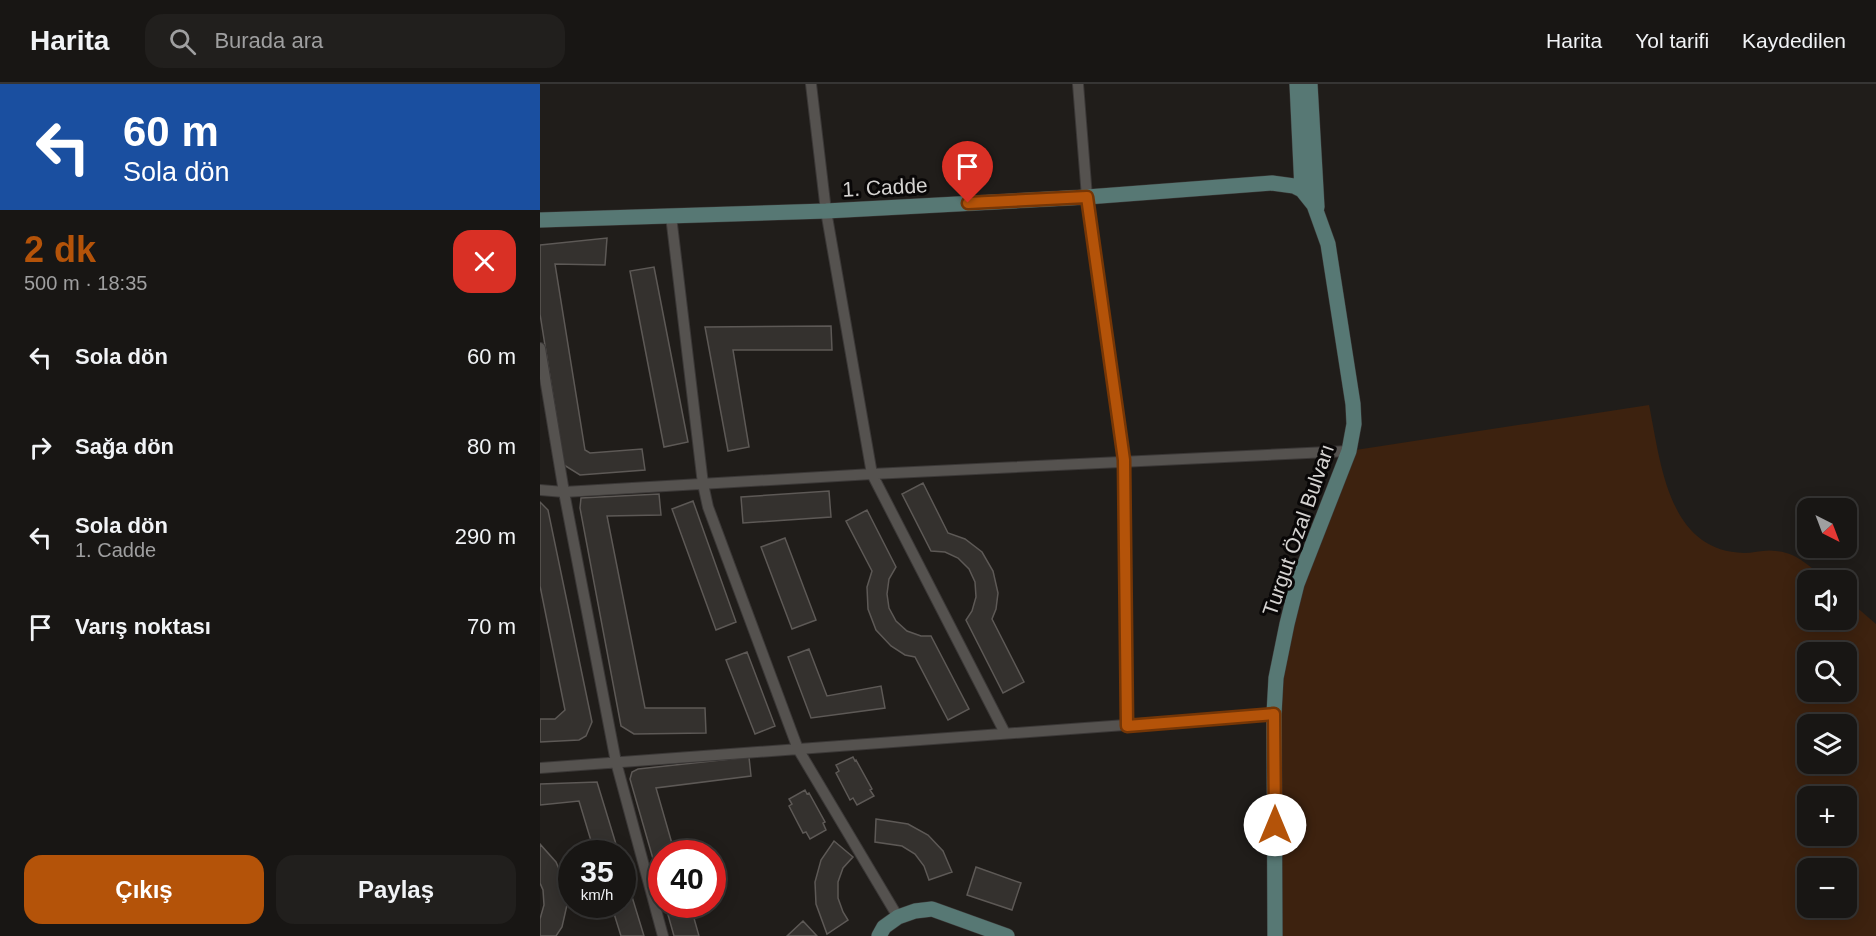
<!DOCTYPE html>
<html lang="tr">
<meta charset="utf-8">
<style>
:root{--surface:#181614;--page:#211f1d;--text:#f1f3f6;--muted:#9f9fa0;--line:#363534;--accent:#b45309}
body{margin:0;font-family:Helvetica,sans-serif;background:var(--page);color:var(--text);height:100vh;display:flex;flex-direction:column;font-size:22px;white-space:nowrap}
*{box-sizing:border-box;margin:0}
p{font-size:20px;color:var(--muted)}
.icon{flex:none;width:33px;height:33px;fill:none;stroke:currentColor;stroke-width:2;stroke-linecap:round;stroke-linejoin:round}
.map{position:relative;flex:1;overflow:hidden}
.drawer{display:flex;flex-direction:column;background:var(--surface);width:540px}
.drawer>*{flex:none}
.hud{background:#1a4fa0;color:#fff;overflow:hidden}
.needle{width:39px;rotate:138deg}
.controls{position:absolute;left:1257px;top:414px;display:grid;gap:12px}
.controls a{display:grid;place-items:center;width:60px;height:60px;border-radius:12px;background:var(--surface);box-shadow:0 3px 15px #0003,0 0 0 2px var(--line);font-size:30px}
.speed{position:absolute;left:18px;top:756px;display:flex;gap:12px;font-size:30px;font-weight:700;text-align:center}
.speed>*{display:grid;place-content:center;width:78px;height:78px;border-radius:50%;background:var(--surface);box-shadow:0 3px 15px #0003,0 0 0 2px var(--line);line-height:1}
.speed small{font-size:15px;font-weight:400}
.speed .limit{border:9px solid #d22;background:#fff;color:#111}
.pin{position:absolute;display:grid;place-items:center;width:51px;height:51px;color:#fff;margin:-62px -26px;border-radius:50% 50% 50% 0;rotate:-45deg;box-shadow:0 0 6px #0007}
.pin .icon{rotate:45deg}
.me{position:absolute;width:66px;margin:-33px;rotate:0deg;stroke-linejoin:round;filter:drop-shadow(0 0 4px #0008)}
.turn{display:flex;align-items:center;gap:21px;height:126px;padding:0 24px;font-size:27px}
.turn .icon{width:78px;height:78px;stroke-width:2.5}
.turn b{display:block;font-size:42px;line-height:51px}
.round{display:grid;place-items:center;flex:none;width:63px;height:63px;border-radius:18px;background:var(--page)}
.head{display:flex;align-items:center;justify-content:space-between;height:102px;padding:0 24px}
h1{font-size:36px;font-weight:700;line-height:45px;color:var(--accent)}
.button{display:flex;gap:12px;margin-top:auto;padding:12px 24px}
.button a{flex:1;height:69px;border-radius:18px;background:var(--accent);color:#fff;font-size:24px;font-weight:700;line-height:69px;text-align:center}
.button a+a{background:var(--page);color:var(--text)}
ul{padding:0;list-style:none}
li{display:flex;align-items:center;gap:18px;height:90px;padding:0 24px}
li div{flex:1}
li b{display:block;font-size:22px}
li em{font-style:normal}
header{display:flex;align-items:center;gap:36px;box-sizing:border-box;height:84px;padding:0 30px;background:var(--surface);border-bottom:2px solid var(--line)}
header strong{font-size:28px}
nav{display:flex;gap:33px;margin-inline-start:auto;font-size:21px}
.search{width:420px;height:54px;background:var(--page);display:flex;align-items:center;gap:15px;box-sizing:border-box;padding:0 21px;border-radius:18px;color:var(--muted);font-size:22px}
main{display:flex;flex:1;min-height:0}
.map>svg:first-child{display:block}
.green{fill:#3d220f;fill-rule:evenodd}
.building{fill:#34312e;stroke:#5d5956;stroke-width:1.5}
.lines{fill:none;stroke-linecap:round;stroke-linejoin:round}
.street-casing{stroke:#3b3837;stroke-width:12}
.secondary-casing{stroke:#3b3837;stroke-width:16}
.street{stroke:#55524f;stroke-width:10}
.secondary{stroke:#577874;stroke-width:15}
.route-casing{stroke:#753606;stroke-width:15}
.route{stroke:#b45309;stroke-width:10}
.labels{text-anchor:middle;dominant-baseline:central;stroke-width:6;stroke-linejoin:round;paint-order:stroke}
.street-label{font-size:21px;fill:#d5d3d1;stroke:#090707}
</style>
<header>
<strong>Harita</strong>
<div class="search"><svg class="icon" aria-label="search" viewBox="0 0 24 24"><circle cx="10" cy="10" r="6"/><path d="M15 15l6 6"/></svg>Burada ara</div>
<nav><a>Harita</a><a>Yol tarifi</a><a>Kaydedilen</a></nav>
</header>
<main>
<section class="drawer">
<div class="hud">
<div class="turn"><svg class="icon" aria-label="left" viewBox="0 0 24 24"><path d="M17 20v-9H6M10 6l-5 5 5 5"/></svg><div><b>60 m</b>Sola dön</div></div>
</div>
<div class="head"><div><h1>2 dk</h1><p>500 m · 18:35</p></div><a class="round" style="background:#d93025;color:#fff"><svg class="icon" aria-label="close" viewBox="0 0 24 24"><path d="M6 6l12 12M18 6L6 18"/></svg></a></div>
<ul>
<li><svg class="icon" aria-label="left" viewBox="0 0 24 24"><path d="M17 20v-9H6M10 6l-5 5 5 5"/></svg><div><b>Sola dön</b></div><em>60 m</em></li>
<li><svg class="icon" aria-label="right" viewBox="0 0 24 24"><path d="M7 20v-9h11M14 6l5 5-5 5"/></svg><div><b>Sağa dön</b></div><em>80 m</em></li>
<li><svg class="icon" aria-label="left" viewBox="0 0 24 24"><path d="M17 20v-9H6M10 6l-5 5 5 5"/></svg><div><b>Sola dön</b><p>1. Cadde</p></div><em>290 m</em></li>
<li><svg class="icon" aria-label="arrive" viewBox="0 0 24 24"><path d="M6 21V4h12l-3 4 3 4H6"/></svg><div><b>Varış noktası</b></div><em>70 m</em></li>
</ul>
<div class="button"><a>Çıkış</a><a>Paylaş</a></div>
</section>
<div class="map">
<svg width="1336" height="852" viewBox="0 0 1336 852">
<rect width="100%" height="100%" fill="#201d1a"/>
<path class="green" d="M1109 321C1121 378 1127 467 1204 469 1214 469 1225 465 1236 467 1258 469 1270 483 1286 496H1268V536H1306L1307 515 1336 540V852H742L734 630 747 540 809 367ZM1268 568H1306V608H1268ZM1268 640H1306V680H1268ZM1268 712H1306V752H1268ZM1268 784H1306V824H1268Z"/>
<path class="building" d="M67 154 65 181 15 180 45 366 50 369 102 365 105 386 40 391 24 381 0 230V161Z
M114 183 148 358 124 363 90 187Z
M291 242 292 266H193L209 363 188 367 165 243Z
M383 399 408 449 425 455 442 468 453 487 458 509 456 525 452 535 484 598 463 609 426 536 432 527 436 513 435 498 429 485 418 474 405 468 391 467 362 410Z
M289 407 291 433 203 439 201 413Z
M119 410 121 431 67 432 105 624H165L166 649 94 650 81 642 40 424 41 414Z
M153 417 196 538 176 546 132 425Z
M0 418 8 426 52 638 46 652 39 656 0 658V635H15L25 626 0 502Z
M327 426 356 483 349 495 347 510 349 524 356 537 367 547 381 552H391L429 625 408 636 375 573 365 571 351 562 336 546 328 525 327 503 332 487 306 437Z
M245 454 276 536 252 545 221 463Z
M269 565 287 612 341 602 345 624 271 634 248 573Z
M207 568 235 642 215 650 186 576Z
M209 673 211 692 116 704 135 770H122V806L90 695 92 688 98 685Z
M313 673 315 677 316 676 332 705 330 706 334 712 317 721 313 714 310 716 296 689 299 687 296 681Z
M57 698 79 770H55L39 717 0 721V700Z
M265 706 267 710 269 709 285 738 283 739 286 746 270 755 266 748 263 749 249 722 252 720 249 715Z
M336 735 368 740 388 751 403 767 412 788 389 796 384 782 375 770 362 762 335 758Z
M294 757 313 773 303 784 298 798V814L303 828 308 836 287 850 276 820 275 798 281 776Z
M0 760 16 778 25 799 27 821 22 843 16 852H0V835L4 821 3 806 0 799Z
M82 780 104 852H81L71 820H82Z
M436 783 481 799 472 826 427 811Z
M125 820H150L159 852H134Z
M263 837 277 852H247Z"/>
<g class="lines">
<defs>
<path id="street" d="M271 0 286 127 332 390 465 649
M538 0 547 113 584 376 587 642
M131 132 163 400 168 423 258 665 358 833
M0 264 24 408 76 678 123 852
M0 406 24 408 332 390 809 367
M0 684 734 630"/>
<path id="secondary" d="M770 0 777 123
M0 136 286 127 547 113 732 99 754 102 762 106
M339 852 344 843 358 833 375 827 392 825 467 852
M735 852 734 630 736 594 747 540 757 500 809 367 814 340 813 320 788 160 774 121 762 106 757 0"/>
</defs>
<use href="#street" class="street-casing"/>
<use href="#secondary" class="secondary-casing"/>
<use href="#street" class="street"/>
<use href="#secondary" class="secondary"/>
</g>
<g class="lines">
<defs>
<path id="route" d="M428 119 547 113 584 376 587 642 734 630 735 741"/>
</defs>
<use href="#route" class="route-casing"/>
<use href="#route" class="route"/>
</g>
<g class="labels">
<g class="street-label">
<text transform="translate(345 103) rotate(-3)">1. Cadde</text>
<text transform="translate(758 446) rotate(-71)">Turgut Özal Bulvarı</text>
</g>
</g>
</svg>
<div class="controls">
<a><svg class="needle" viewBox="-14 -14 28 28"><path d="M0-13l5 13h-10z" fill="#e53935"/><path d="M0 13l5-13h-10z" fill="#9f9fa0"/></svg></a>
<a><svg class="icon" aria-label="sound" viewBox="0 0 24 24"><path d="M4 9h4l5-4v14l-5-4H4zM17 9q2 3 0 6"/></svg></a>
<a><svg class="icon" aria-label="search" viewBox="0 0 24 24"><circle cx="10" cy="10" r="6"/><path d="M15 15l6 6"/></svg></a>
<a><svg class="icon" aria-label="layers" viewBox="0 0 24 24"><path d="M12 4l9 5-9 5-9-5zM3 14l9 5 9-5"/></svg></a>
<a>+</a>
<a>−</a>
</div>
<div class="speed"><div>35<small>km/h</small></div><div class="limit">40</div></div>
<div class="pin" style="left:428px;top:119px;background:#d93025"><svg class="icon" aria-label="arrive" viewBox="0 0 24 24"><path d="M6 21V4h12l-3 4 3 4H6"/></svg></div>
<svg class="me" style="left:735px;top:741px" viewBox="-20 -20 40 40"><circle r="19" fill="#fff"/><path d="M0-13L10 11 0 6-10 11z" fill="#b45309"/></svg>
</div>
</main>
